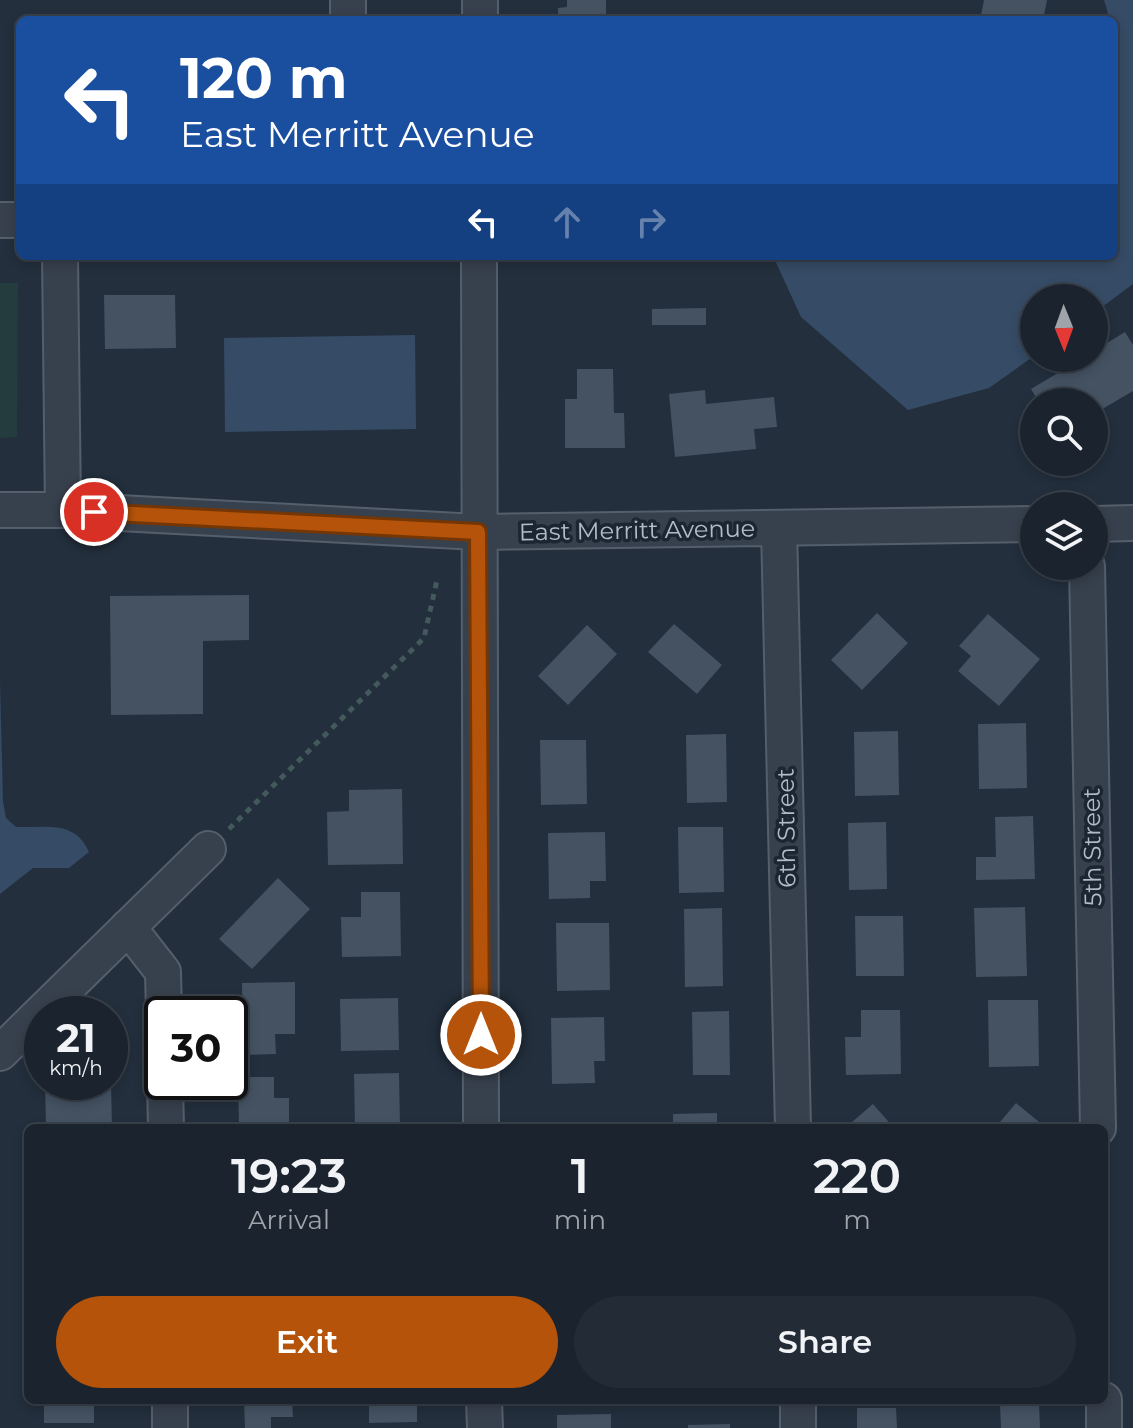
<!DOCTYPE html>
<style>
:root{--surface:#1a232e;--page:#232b36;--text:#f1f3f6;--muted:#9fa4aa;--line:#38404a;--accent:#b45309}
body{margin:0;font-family:Montserrat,sans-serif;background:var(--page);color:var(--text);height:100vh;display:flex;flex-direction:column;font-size:30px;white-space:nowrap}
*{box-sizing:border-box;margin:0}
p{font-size:26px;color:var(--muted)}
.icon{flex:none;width:44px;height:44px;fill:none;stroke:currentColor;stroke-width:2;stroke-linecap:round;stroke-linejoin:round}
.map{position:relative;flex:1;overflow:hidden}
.side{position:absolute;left:24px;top:1124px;width:1084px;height:280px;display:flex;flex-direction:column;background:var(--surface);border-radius:12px;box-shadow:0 4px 12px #0003,0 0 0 2px var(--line)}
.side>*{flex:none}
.guide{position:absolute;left:16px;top:16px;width:1102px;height:244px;border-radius:12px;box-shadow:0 4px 12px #0003,0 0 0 2px var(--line);background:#1a4fa0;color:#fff;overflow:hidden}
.needle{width:52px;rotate:179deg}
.tools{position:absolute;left:1020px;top:284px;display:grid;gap:16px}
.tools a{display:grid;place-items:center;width:88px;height:88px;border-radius:50%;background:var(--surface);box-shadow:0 4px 12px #0003,0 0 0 2px var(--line);font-size:40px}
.speed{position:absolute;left:24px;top:996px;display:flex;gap:16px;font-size:40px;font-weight:700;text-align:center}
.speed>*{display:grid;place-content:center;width:104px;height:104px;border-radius:50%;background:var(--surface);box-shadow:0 4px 12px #0003,0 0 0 2px var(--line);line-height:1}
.speed small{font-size:20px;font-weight:400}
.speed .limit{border:4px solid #111;border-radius:12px;background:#fff;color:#111}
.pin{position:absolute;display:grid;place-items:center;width:68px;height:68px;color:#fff;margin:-34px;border:4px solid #fff;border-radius:50%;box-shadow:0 2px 8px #0007}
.me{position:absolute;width:88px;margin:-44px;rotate:0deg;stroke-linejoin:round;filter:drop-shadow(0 0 6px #0008)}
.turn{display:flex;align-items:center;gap:28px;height:168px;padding:0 32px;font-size:36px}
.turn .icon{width:104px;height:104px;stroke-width:2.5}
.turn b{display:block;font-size:56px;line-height:68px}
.lanes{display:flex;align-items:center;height:76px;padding:0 32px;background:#0003;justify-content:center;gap:40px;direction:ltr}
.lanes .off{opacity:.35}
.eta{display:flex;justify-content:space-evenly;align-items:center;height:136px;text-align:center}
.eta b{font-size:48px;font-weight:600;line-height:56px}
.action{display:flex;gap:16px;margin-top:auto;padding:16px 32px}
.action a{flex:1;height:92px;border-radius:48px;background:var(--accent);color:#fff;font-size:32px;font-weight:600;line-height:92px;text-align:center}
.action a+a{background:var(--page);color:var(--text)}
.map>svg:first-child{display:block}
.green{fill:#253c3e}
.water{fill:#364b65}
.building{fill:#445262}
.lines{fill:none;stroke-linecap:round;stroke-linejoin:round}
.minor-casing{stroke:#555f6b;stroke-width:38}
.path{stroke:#43595b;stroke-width:5;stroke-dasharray:6 6;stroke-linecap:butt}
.minor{stroke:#37414d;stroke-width:34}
.route-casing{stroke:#753606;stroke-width:20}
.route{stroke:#b45309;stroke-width:14}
.labels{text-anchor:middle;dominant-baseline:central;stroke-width:7;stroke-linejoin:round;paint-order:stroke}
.street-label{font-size:24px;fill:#b2bcc9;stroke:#1c2632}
</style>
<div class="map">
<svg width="1133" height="1428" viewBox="0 0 1133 1428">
<rect width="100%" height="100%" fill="#232f3d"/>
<path class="green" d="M0 283H18L17 437 0 438Z"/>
<path class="water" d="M1104 0H1133V284L1094 313V298H1034V356L989 388 908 410 801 317 773 256H1114V20H1110Z
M415 335 416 429 225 432 224 338Z
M0 680 3 802 6 818 16 827C47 828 75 820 89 852L69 868H33L0 894Z"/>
<path class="building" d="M567 0H606V17H619V20H558V8L567 7Z
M984 0H1047L1043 20H980Z
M104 295H175L176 348 105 349Z
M706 308V325H652V309Z
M1125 332 1133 345V391L1094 414V402H1039L1031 389 1083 358H1094V351Z
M577 369H613L614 413H624L625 448H565V399H577Z
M705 390 706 404 774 397 777 427 754 429 756 449 675 457 669 394Z
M249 595V640L203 641V714L111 715 110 596Z
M877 613 908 643 862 690 831 660Z
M988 614 1040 659 999 706 958 671 971 656 959 646Z
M674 624 722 665 697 694 648 652Z
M587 625 617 654 568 705 538 676Z
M1026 723 1027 788 979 789 978 724Z
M898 731 899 795 855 796 854 732Z
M726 734 727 802 687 803 686 735Z
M540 740H586L587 804 541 805Z
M402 789 403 864 328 865 327 812 349 811V790Z
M1033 816 1035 879 976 880V857H996L995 817Z
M886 822 887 889 849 890 848 823Z
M678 827H723L724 892 679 893Z
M605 832 606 881H590V898L549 899 548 833Z
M278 878 310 909 252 969 219 939Z
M361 892H400L401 956 342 957 341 917H361Z
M1025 907 1027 976 976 977 974 908Z
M722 908 723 986 685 987 684 909Z
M855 916H903L904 976H856Z
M556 923H609L610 990 557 991Z
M295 982V1034H275L276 1054 243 1055 242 983Z
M398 998 399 1050 341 1051 340 999Z
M988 1000H1038L1039 1066 989 1067Z
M861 1010H900L901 1074 846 1075 845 1037H861Z
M729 1011 730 1075H693L692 1012Z
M604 1017 605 1061H594L595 1083 552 1084 551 1018Z
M399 1073 400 1128H355L354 1074Z
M238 1077H274V1098H289V1128H239Z
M45 1082H111L112 1128H46Z
M1016 1103 1044 1126 1042 1128H995Z
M873 1104 894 1128H845Z
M717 1113V1128H673V1114Z
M44 1400H94V1423H44Z
M244 1400H292L293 1417H271V1428H245Z
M369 1400H417V1422L369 1423Z
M1039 1403 1040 1428H1001L1000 1404Z
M857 1408H896L897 1428H857Z
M611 1414V1428H557V1415Z
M730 1424V1428H688V1425Z"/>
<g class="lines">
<defs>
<path id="minor" d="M348 0V20
M480 20V0
M0 220H20
M60 256 63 510
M479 256 481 1128
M0 510H63L478 532 1034 524
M1094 524 1133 523
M779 528 793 1128
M1087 566 1098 1128
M128 927 163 972 164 1014
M0 1053 208 849
M165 1082 166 1128
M170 1400V1428
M484 1400 485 1428
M798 1400V1428
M1104 1400V1428"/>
</defs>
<use href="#minor" class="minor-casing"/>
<path class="path" d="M229 829 424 638 437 580"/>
<use href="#minor" class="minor"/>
</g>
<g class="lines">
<defs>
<path id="route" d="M94 512 478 532 481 1035"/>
</defs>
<use href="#route" class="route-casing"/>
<use href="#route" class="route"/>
</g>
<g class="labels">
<g class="street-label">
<text transform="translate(637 530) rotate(-1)">East Merritt Avenue</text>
<text transform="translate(786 828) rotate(-91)">6th Street</text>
<text transform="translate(1092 847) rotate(-91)">5th Street</text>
</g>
</g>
</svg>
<div class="tools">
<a><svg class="needle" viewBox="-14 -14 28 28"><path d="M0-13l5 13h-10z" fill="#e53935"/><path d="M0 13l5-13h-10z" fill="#9fa4aa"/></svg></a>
<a><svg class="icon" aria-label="search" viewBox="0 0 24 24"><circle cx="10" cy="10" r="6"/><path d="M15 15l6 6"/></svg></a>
<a><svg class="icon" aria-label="layers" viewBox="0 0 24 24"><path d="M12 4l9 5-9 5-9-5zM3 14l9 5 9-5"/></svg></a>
</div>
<div class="speed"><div>21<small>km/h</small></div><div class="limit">30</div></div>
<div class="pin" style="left:94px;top:512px;background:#d93025"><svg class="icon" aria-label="arrive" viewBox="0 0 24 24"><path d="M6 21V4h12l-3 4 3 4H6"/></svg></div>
<svg class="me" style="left:481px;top:1035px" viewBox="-20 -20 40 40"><circle r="17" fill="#b45309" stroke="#fff" stroke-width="3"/><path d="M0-11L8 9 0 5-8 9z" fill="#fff"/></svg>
<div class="guide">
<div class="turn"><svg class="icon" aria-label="left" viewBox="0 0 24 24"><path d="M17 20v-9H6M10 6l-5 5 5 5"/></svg><div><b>120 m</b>East Merritt Avenue</div></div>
<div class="lanes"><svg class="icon" aria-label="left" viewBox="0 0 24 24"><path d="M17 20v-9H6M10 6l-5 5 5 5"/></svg><svg class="icon off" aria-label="ahead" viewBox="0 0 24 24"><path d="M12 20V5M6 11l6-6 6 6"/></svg><svg class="icon off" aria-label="right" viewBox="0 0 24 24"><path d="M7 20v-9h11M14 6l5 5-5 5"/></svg></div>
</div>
<section class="side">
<div class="eta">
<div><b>19:23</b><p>Arrival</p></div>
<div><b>1</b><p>min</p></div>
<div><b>220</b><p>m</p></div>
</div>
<div class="action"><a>Exit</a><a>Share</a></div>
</section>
</div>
